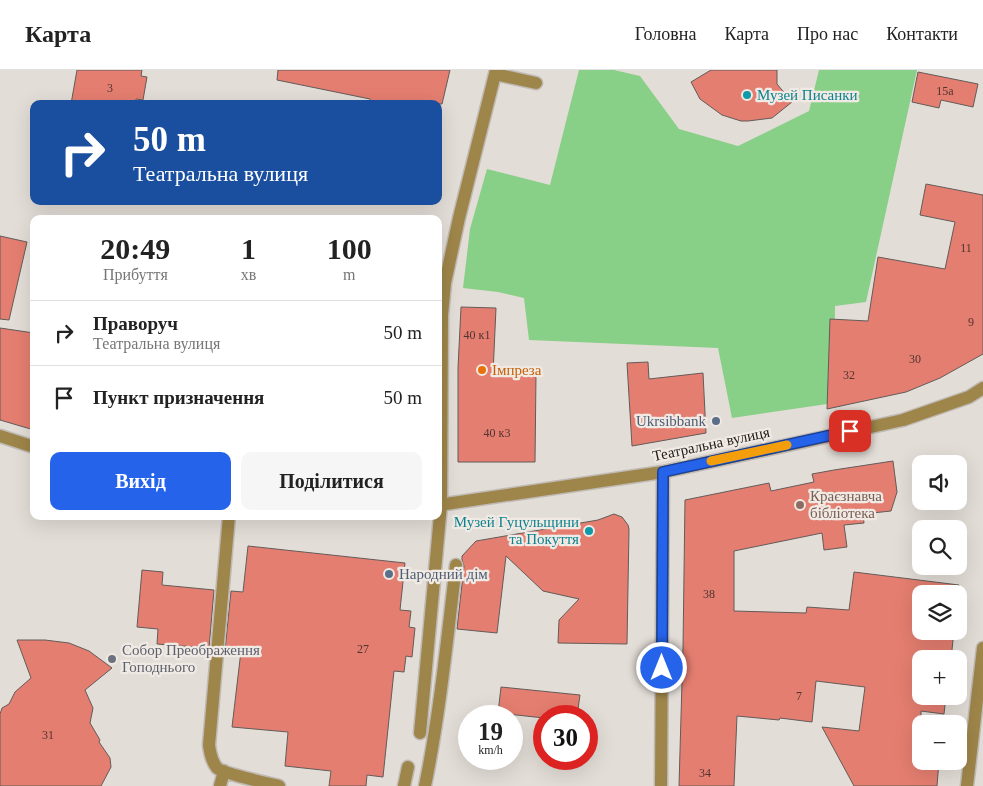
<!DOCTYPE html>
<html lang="uk">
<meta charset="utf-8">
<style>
:root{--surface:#fff;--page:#f6f6f6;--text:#222;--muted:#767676;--line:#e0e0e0;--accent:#2563eb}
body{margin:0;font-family:Georgia,serif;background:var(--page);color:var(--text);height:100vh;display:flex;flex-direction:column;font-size:19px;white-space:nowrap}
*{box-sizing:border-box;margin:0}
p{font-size:16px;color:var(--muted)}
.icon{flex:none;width:28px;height:28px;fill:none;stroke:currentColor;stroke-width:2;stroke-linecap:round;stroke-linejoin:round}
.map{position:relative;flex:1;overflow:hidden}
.side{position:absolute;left:30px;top:145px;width:412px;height:305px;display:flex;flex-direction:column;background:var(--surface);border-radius:10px;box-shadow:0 5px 20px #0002}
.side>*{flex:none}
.top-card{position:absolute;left:30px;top:30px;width:412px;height:105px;border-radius:10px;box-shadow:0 5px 20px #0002;background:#1a4fa0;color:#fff;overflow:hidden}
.buttons{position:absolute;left:912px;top:385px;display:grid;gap:10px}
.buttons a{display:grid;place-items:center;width:55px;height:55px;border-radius:10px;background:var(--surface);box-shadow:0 5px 20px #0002;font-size:25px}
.speed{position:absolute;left:458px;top:635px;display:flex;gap:10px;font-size:25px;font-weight:700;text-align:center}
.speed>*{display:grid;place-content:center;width:65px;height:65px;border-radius:50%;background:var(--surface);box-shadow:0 5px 20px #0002;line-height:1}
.speed small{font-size:12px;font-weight:400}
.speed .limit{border:8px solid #d22;background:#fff;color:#111}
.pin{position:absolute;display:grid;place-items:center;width:42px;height:42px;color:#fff;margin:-21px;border-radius:10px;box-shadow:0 2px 8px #0006}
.me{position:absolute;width:55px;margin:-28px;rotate:0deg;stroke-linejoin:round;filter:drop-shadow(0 0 4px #0008)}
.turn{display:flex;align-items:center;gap:18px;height:105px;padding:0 20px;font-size:22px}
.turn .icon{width:65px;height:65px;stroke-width:2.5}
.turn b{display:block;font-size:35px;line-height:42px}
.eta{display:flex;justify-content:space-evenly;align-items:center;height:85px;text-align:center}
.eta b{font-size:30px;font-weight:800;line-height:35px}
.button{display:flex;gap:10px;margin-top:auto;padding:10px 20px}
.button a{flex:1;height:58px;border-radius:10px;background:var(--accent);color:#fff;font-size:20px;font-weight:800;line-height:58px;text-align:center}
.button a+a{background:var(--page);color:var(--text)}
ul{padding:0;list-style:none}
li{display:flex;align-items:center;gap:15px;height:65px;padding:0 20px;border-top:1px solid var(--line)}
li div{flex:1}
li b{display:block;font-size:19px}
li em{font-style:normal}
header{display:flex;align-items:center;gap:30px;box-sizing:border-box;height:70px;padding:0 25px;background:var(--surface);border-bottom:1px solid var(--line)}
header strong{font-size:24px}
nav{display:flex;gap:28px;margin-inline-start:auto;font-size:18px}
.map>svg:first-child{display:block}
.green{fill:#88cf87}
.building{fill:#e47e70;stroke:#635b59}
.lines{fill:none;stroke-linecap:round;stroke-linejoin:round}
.minor-casing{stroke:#c0bab5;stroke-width:15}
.minor{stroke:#9e8549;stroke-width:12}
.route-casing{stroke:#184099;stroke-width:12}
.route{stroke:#2563eb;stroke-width:9}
.slow{stroke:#f59e0b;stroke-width:9}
.culture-dot{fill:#0f9aa8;stroke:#f1eae4;stroke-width:2}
.food-dot{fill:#e8710a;stroke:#f1eae4;stroke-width:2}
.service-dot{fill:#5c6f8a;stroke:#f1eae4;stroke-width:2}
.education-dot{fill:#8d6e63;stroke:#f1eae4;stroke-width:2}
.worship-dot{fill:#6b7280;stroke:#f1eae4;stroke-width:2}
.labels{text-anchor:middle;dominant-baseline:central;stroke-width:4.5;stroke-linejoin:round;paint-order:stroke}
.number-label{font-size:12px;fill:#50342f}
.culture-label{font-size:15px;fill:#0d838f;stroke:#f1eae4;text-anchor:start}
.food-label{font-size:15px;fill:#c56008;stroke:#f1eae4;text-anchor:start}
.service-label{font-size:15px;fill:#4e5e75;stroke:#f1eae4;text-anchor:end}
.street-label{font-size:15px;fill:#1e1b19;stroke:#f1eae4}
.education-label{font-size:15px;fill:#785e54;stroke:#f1eae4;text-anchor:start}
.worship-label{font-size:15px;fill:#5b616d;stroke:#f1eae4;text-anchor:start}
</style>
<header>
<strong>Карта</strong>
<nav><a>Головна</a><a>Карта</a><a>Про нас</a><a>Контакти</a></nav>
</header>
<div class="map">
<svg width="983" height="716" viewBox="0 0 983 716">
<rect width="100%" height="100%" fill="#e3ddd7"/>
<path class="green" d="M579 0H614L640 6 679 59 738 76 809 41 819 0H917L866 232 835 236 834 333 732 348 718 278 529 270 524 228 498 222 463 218 470 159 487 99 550 115Z"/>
<path class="building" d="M77 0H142L141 6 147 7 143 30 136 29 135 34H71Z
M278 0H450L442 34H371L370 29 277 10Z
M711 0H777V14L792 32 772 48 748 51H741L722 45 700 29 691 12Z
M918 2 978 14 973 37 941 30 939 38 912 32Z
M926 114 983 125V284L940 308 906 322 827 339 830 249 868 251 878 187 945 199 955 152 920 145Z
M0 166 27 172 9 250 0 249Z
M461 237 496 238 493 304H536L535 392H458V298Z
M0 258 34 263V360L0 350Z
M648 292 649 309 703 303 706 363 632 376 627 293Z
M893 391 897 422 891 441 863 444 864 453 844 455 847 477 824 480 822 463 734 481V541L806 543 807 537 849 540 854 502 959 515 958 524H921V561H954L951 589H921V626H946L944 644 921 641V691H939L937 716H854L822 657 859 661 865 617 816 611 812 652 780 648 779 650 737 646 734 716H679L683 578 685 430 769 413 771 421 814 412 812 404 834 400Z
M614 444 622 447 628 455 629 459 627 574 558 573 559 550 579 529 543 521 506 486 497 563 457 559 464 496 462 490V486L476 471 598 450Z
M248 476 405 493 400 540 411 541 409 557 415 558 412 587 406 586 404 602 394 601 383 707 367 705 366 716H329L331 701 285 696 288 662 232 657 241 581 225 580 231 521 243 522Z
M142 500 163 502 162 515 214 520 209 578 157 574 158 559 137 557Z
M17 570H45L69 573 89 581 112 598 85 620 93 638 90 653 100 670 99 672 110 688 111 697 101 716H0V644L2 638 9 634 15 622 31 608Z
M501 617 580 625 577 646H544V648L498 643Z"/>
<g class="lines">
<defs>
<path id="minor" d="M495 4 536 13
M0 366 34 377
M439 435 663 402 903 350 969 327 983 318
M229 446 209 675C210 683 212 692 217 698 224 704 267 713 279 716
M420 663 441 435 442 245 445 213 459 148 496 0
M220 716 224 701
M404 716 408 697
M425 716C440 643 447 569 456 495
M661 716 663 402
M967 716 983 578"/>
</defs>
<use href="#minor" class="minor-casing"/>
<use href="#minor" class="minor"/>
</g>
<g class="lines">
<defs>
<path id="route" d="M662 598 663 402 850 361"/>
</defs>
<use href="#route" class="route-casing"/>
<use href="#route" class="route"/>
<path class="slow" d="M711 391 787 375"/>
</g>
<g class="culture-dot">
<circle cx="747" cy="25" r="5"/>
<circle cx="589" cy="461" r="5"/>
</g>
<circle class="food-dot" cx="482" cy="300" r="5"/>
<g class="service-dot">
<circle cx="716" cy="351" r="5"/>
<circle cx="389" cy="504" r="5"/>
</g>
<circle class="education-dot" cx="800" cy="435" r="5"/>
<circle class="worship-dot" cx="112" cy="589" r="5"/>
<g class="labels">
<g class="number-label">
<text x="110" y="18">3</text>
<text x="945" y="21">15а</text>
<text x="966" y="178">11</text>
<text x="971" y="252">9</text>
<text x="477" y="265">40 к1</text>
<text x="915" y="289">30</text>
<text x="849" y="305">32</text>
<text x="497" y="363">40 к3</text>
<text x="709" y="524">38</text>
<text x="363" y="579">27</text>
<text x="799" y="626">7</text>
<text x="48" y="665">31</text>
<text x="705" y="703">34</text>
</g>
<g class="culture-label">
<text x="757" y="25">Музей Писанки</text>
<text x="579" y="452" text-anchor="end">Музей Гуцульщини<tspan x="579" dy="17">та Покуття</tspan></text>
</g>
<g class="food-label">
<text x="492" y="300">Імпреза</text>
</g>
<g class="service-label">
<text x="706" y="351">Ukrsibbank</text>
<text x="399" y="504" text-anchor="start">Народний дім</text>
</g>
<g class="street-label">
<text transform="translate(711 374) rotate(-12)">Театральна вулиця</text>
</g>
<g class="education-label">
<text x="810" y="426">Краєзнавча<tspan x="810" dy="17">бібліотека</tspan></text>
</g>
<g class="worship-label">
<text x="122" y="580">Собор Преображення<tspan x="122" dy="17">Гоподнього</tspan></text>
</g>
</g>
</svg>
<div class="buttons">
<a><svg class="icon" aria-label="sound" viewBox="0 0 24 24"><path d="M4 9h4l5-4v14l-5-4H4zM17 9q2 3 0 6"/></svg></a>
<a><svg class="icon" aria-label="search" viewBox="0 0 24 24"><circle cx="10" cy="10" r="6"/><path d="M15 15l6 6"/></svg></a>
<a><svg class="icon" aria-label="layers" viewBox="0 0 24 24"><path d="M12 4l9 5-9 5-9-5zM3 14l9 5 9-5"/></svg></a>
<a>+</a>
<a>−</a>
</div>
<div class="speed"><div>19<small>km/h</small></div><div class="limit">30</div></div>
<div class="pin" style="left:850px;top:361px;background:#d93025"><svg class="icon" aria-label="arrive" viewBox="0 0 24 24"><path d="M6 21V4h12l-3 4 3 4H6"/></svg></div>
<svg class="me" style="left:662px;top:598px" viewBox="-20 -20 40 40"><circle r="17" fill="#2563eb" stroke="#fff" stroke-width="3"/><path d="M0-11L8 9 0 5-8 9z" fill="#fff"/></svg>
<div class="top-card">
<div class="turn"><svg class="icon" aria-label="right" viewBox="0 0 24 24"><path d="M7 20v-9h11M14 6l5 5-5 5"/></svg><div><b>50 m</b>Театральна вулиця</div></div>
</div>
<section class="side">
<div class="eta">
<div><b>20:49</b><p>Прибуття</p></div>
<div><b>1</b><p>хв</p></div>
<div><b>100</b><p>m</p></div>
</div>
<ul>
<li><svg class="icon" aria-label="right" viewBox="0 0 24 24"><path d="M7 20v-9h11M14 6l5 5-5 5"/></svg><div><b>Праворуч</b><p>Театральна вулиця</p></div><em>50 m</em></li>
<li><svg class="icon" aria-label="arrive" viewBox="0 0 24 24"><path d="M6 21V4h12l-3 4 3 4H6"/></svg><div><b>Пункт призначення</b></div><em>50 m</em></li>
</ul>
<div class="button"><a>Вихід</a><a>Поділитися</a></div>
</section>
</div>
